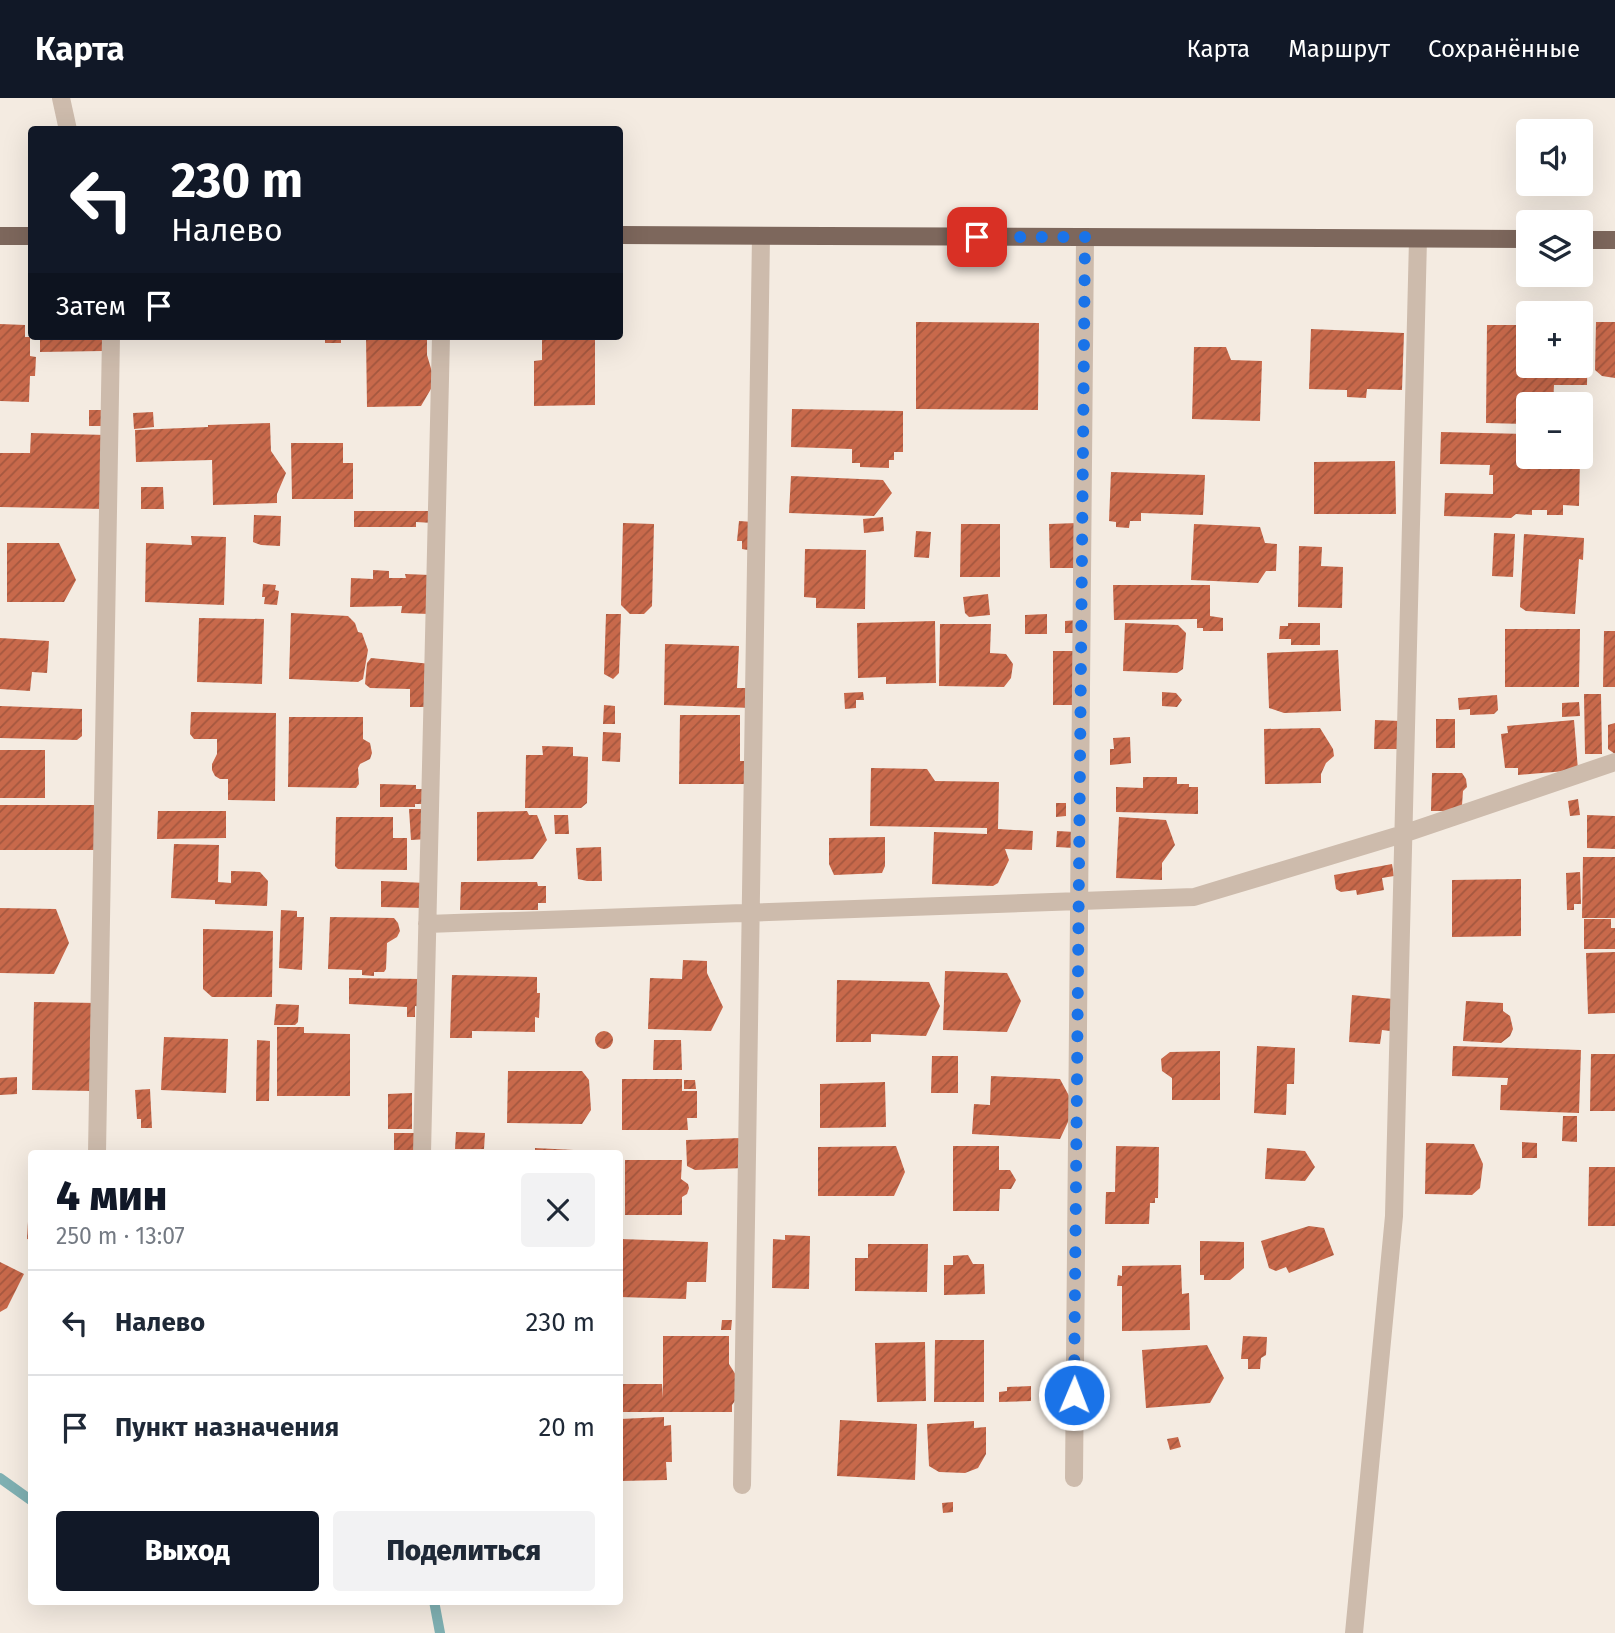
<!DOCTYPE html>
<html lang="ru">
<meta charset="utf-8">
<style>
:root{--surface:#fff;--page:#f2f2f3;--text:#1f2937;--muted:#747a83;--line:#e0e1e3;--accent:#111827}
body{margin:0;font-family:"Fira Sans",sans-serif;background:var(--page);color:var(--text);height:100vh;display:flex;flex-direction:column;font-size:26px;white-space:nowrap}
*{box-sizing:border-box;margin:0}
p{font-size:23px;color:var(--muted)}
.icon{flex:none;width:38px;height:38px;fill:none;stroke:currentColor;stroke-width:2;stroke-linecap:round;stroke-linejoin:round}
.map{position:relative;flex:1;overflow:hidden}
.sheet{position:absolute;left:28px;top:1052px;width:595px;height:455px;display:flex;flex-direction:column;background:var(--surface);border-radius:7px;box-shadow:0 7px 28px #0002}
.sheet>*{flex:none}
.top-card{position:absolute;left:28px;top:28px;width:595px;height:214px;border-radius:7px;box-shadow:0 7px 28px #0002;background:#111827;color:#fff;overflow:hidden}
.buttons{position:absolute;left:1516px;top:21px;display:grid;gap:14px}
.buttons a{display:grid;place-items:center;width:77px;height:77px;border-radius:7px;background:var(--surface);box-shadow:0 7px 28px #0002;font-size:35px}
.pin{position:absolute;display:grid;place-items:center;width:60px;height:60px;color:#fff;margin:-30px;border-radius:14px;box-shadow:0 4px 10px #0006}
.me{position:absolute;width:77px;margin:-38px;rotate:1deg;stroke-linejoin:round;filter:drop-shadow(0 0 5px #0008)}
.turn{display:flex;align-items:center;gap:24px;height:147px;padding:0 28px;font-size:32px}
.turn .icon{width:91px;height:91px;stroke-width:2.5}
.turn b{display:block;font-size:49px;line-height:60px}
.then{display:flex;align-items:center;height:66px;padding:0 28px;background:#0003;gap:14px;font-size:26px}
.round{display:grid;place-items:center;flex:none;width:74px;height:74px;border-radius:7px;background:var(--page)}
.head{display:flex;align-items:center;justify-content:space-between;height:119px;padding:0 28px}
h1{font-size:42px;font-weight:800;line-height:52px;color:var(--accent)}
.primary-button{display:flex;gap:14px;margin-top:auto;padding:14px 28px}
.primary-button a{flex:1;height:80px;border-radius:7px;background:var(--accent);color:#fff;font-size:28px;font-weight:800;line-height:80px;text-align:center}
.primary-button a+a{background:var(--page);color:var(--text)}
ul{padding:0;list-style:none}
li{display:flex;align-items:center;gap:21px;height:105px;padding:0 28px;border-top:2px solid var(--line)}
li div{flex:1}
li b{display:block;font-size:26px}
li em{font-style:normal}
header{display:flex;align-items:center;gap:42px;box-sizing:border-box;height:98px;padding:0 35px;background:var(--accent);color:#fff}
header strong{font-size:33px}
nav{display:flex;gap:38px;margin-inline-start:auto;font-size:24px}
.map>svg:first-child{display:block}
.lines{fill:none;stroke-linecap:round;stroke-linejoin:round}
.stream{stroke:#7fb0b2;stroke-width:10}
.building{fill:url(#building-hatch)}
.minor{stroke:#cdbbac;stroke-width:18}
.major{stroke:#7d675c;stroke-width:18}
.route{stroke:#1a73e8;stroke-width:12;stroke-dasharray:0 21.6}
</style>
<header>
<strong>Карта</strong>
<nav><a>Карта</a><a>Маршрут</a><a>Сохранённые</a></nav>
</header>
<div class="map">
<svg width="1615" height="1535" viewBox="0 0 1615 1535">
<defs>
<pattern id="building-hatch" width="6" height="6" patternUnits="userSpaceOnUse" patternTransform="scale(1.75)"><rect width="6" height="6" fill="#c8694b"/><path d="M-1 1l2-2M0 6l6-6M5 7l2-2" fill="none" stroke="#a4573f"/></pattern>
</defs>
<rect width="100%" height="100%" fill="#f4ebe1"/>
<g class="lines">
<path class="stream" d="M0 1380 32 1403
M434 1503 440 1535"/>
</g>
<path class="building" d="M916 224 1039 225 1038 312 916 311Z
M1596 224H1615V280L1602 278 1595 272Z
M0 226 25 227V239H30V258L36 259 35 278H30L29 304 0 303Z
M1487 227H1528V268H1580V227H1588L1587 287H1554L1553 306H1528V326L1486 325Z
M1311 231 1404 235 1402 292 1367 291 1366 300 1347 299V292L1309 291Z
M40 238H103V253L40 254Z
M325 238H347V241H341V245H325Z
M366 238H427V257L435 284 421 308 367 309Z
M542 238H595V307L534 308V263L542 262Z
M1194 249H1226L1231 262 1262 263 1260 323 1192 321Z
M792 311 903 313V354H894V362H889V370L860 369V365H852V351L791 349Z
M89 312H101V328H89Z
M153 314 154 329 134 331 133 315Z
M270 325 271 353 286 375 277 396V405L213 407 212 362 136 364 135 332 208 329V327Z
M1441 334 1528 336V359H1580L1579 408 1563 407V417H1547V412H1532V417L1516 416 1511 420 1444 418 1445 395 1493 396V377H1489L1490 367 1440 366Z
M31 335 106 337 104 411 0 409V355H30Z
M291 345H343V365H353V401H292Z
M1395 363 1396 416H1314V364Z
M1111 374 1205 377 1203 417 1141 415V423H1130L1129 430 1116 429V424L1109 423Z
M791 378 883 382 892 395 874 418 789 415Z
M141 389H163L164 411H141Z
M354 413H433V425L416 424V429H354Z
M254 417 281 418 280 448 261 447 253 444Z
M883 419 884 433 864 435 863 421Z
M739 423 753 424 748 452 742 451V443H737Z
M623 425 654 426 652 508 644 516H630L621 507Z
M1078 425 1079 470H1050L1049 426Z
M961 426H1000V479H960Z
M1194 426 1260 429 1265 445 1277 446 1276 473H1266L1258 485 1191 482Z
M916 433 931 434 929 460 914 459Z
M1494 435 1515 436 1513 479 1492 478Z
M1524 436 1584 440 1583 462 1579 461 1575 516 1526 513 1520 509Z
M191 438 226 439 224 507 145 504 146 445 192 447Z
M7 445H59L76 482 64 504H7Z
M1299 448 1322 449 1321 468 1343 469 1342 510 1298 509Z
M805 451 866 452 865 511 816 510V500L804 499Z
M373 472 389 473V480H406L405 476 430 477 429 516 401 515 402 508 350 509 351 480 373 481Z
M263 486 276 487 275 492 279 493 277 507 264 506 265 499H262Z
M1113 487H1210V518L1223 520V533H1203V530H1197V521L1114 522Z
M988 496 990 517 969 519 965 515 963 499Z
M291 515 348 518 355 525 358 534 362 535 368 552 363 581 358 584 289 581Z
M606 516H621L619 575 613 581 604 576Z
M1047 516V536H1025V517Z
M199 520 264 521 262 586 197 584Z
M1078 522V535H1065V523Z
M935 523 936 585 886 586V579L858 580 857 525Z
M1125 525 1178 527 1186 535 1183 571 1177 575 1123 573Z
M1288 525H1320V547H1291V541H1279L1280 528H1288Z
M940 526H991L990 555 1006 556 1013 566 1011 580 1004 589 939 588Z
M1505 531H1580L1579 589H1505Z
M1604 533H1615V589H1603Z
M0 540 49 543 47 575 32 574 30 593 0 591Z
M665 546 739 548 737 590H752V610L664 607Z
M1338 552 1341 613 1284 615 1269 610 1267 555Z
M1053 553H1076L1075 607H1053Z
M371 560 431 566V609H410V591L370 590 365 586 367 565Z
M863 594 864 602H856V610L845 611 844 595Z
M1162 594 1176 595 1182 602 1177 609 1162 608Z
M1584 596H1601L1602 656H1585Z
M1497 597 1498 612 1494 616 1470 617V611L1459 612 1458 600Z
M1579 604 1580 618 1562 619V605Z
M604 607 615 608V626H603Z
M0 608 82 611V638L77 642 0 640Z
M191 614 276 615 275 703 228 702V681H220L215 678 212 672V666L217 656V641H194L190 636Z
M680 617H740V663H755L754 686H679Z
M289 619H363V641L370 645 372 655 370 661 360 666 358 670 359 686 356 690 288 689Z
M1436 621H1455V650H1436Z
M1375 622 1400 623 1399 651H1374Z
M1574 622 1578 672 1518 677V670H1505L1501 636 1508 635 1507 628Z
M1615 625V656L1608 651V627Z
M1320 630 1333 651 1334 658 1326 665 1321 676V685L1265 686 1264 631Z
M603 634 621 635 620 664 602 663Z
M1130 639 1131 665 1110 667V651H1114L1113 640Z
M542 648 573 649V658L588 659 587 705 581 710H525L526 657H543Z
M0 652H45V700H0Z
M871 670 927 671 935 683 999 684 998 731 1033 733 1032 752 1005 751 1009 762 998 785 993 788 932 786 934 734 987 736V730L870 728Z
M1432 675H1462L1466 681 1467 689 1463 693 1462 707 1456 713H1431Z
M1143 679H1177V686H1189V689H1198V716L1116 714V689L1143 690Z
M380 686 416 687V691H423V706H415V709H380Z
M1578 701 1580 717 1570 718 1568 703Z
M1056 705H1066V718L1056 719Z
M0 707H100L96 752H0Z
M409 711H427L428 741 411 742Z
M158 713H226V740L157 741Z
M527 713 529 717H537L547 742 533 761 477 763V714Z
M554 717H568L569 736H555Z
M1587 717 1615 718V751L1587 750Z
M336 719H393V740H407V772L338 771 335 768Z
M1119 719 1166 722 1175 747 1162 765V782L1116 780Z
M1057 733 1075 734 1074 750 1056 749Z
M885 739V768L882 775 834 777 829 766V740Z
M174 746 219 747 218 784 231 785V773L260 774 268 783 267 808 215 806V802L171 800Z
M601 749 602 783H587L578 781 576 750Z
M1583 759H1615V820H1582Z
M1392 766 1394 778 1382 780 1384 792 1357 797 1356 792 1341 794 1336 791 1334 777Z
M1580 774 1581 806H1574V812H1567L1566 775Z
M1521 781V838L1452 839V782Z
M381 783 426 785 425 810 381 809Z
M461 784H537L538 788H546V805H538V812H460Z
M0 810 56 811 69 845 54 876 0 875Z
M281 812 297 813V819H304L302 872 279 870Z
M330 819 394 820 398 825 400 833 397 839 387 845 386 871 384 874H374V878L362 877V872L328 871Z
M1584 821H1611V830H1615V851H1584Z
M203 831 273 833 272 899H212L203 891Z
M1615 854V915L1588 916 1586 855Z
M683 862 707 863V875L723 909 711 933 648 931 650 880 682 881Z
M945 873 1007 875 1021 903 1007 934 943 932Z
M452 877 537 879V895H540L539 920 535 919V934L472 933V940H450Z
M349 880 420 881 422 909 415 908V919H407V909L349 906Z
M837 882 929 884 940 908 926 938 871 936V944H836Z
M1352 897 1393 901 1398 913 1390 933 1382 932 1380 946 1349 944Z
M1466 903 1503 905V913L1510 918 1513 931 1510 938 1501 945 1463 943Z
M34 904 98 905 94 993 32 992Z
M276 906 299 907 298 924 295 927H274Z
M277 929H304V935L350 936V998H277Z
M595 942a9 9 0 1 1 18 0a9 9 0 1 1-18 0Z
M164 939 228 941 226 995 161 992Z
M257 942 270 943 269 1003H256Z
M654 942H681L682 972H653Z
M1257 948 1295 950 1294 986H1287L1286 1017 1254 1015Z
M1453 948 1581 952 1579 1015 1500 1012 1501 987H1507L1508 980 1452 978Z
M1220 953V1002H1172V980L1162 973 1161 961 1170 954Z
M1591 956H1615V1013H1590Z
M932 958H958V995H931Z
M508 973H582L589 982 591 1012 582 1026 507 1025Z
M991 978 1060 981 1075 1009 1060 1041 972 1036 974 1006 990 1007Z
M17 979V996L0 997V980Z
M622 981H682V993H697V1020H687L688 1032H622Z
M684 982H695L696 991H684Z
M885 984 886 1029 820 1030V986Z
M150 991 152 1030H141V1021H137L135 992Z
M412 995V1031H388V996Z
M1563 1018H1577V1044L1562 1043Z
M456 1034 485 1035 484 1051H455Z
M394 1035H416V1054H394Z
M741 1040 743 1070 695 1072 687 1068 686 1042Z
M1522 1044 1537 1045V1060H1522Z
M1426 1045 1474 1046 1483 1066 1480 1090 1472 1097 1425 1096Z
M896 1048 905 1074 894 1098H818V1049Z
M953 1048H999V1072H1010L1016 1082 1011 1091H1000L999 1113H953Z
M1116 1048 1159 1049 1158 1100H1155V1105H1150L1149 1126H1105L1106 1094H1115Z
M535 1050 593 1053V1055H535Z
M1267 1050 1305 1053 1315 1069 1305 1083 1265 1081Z
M625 1062H682L681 1081 688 1086 689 1090 687 1096 682 1099V1117H625Z
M1589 1069H1615V1128H1588Z
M29 1106H32V1142L27 1141Z
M1309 1128 1324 1130 1334 1157 1289 1175 1286 1169 1276 1173 1269 1170 1261 1143Z
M785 1137 810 1138 809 1191 772 1190 773 1141 785 1142Z
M620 1141 708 1144 706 1184H687L686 1201 620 1199Z
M1200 1143 1244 1144V1170L1230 1182H1204V1177H1200Z
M868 1146H928L927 1194 855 1193V1160H868Z
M968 1157 973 1166H984L985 1196 944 1197V1167H953V1158Z
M0 1164 24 1176 7 1210 0 1214Z
M1181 1167 1182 1196 1189 1195 1190 1232 1122 1233V1188H1117L1118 1177 1122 1178V1168Z
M722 1222H732L731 1232H721Z
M663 1238H729V1266L744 1290 732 1307V1314H620V1286H662L663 1300Z
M1243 1238 1267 1239 1266 1257 1261 1260 1260 1271H1248V1261H1241Z
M935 1242H984V1304H934Z
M925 1244 926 1303 877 1304 875 1245Z
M1207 1247 1224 1280 1210 1305 1146 1310 1142 1252Z
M1031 1288V1303L999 1304V1294L1007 1293V1289Z
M664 1319V1328L671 1327 672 1364H666L667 1382 620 1383V1321Z
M840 1322 917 1326 915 1382 837 1378Z
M974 1323V1330L986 1329V1356L978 1370 965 1375 939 1374 929 1368 927 1326Z
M1178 1339 1181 1349 1170 1352 1167 1341Z
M953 1404V1414L943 1415 942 1405Z"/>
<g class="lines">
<path class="minor" d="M61 0 68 32
M427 826 1194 799 1403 736 1615 664
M97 1055 111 238
M422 1055 441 238
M1074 1380 1085 139
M742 1387 761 138
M1354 1535 1394 1118 1418 141"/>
<path class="major" d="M620 137 1528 141
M0 138H32
M1580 142H1615"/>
</g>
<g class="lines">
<path class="route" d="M977 139H1085L1074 1297"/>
</g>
</svg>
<div class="buttons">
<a><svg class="icon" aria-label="sound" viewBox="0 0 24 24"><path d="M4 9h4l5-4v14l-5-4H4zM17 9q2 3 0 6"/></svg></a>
<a><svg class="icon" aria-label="layers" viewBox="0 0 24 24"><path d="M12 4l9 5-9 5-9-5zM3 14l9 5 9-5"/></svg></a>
<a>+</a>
<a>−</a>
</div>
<div class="pin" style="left:977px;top:139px;background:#d93025"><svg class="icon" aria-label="arrive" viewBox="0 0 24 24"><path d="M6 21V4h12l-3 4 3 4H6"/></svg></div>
<svg class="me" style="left:1074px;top:1297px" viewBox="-20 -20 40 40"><circle r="17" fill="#1a73e8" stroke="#fff" stroke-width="3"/><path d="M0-11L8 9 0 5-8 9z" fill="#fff"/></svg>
<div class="top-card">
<div class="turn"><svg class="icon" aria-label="left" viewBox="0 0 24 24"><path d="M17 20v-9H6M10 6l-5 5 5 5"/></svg><div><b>230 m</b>Налево</div></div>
<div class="then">Затем<svg class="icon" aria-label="arrive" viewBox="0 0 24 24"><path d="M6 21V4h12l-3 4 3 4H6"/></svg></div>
</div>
<section class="sheet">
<div class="head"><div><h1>4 мин</h1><p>250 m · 13:07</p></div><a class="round"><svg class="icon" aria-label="close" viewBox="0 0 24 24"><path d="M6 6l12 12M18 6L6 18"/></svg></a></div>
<ul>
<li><svg class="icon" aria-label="left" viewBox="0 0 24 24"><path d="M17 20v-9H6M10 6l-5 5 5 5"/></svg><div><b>Налево</b></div><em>230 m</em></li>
<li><svg class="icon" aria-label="arrive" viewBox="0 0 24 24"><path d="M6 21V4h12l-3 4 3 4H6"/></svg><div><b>Пункт назначения</b></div><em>20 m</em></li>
</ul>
<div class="primary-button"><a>Выход</a><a>Поделиться</a></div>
</section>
</div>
